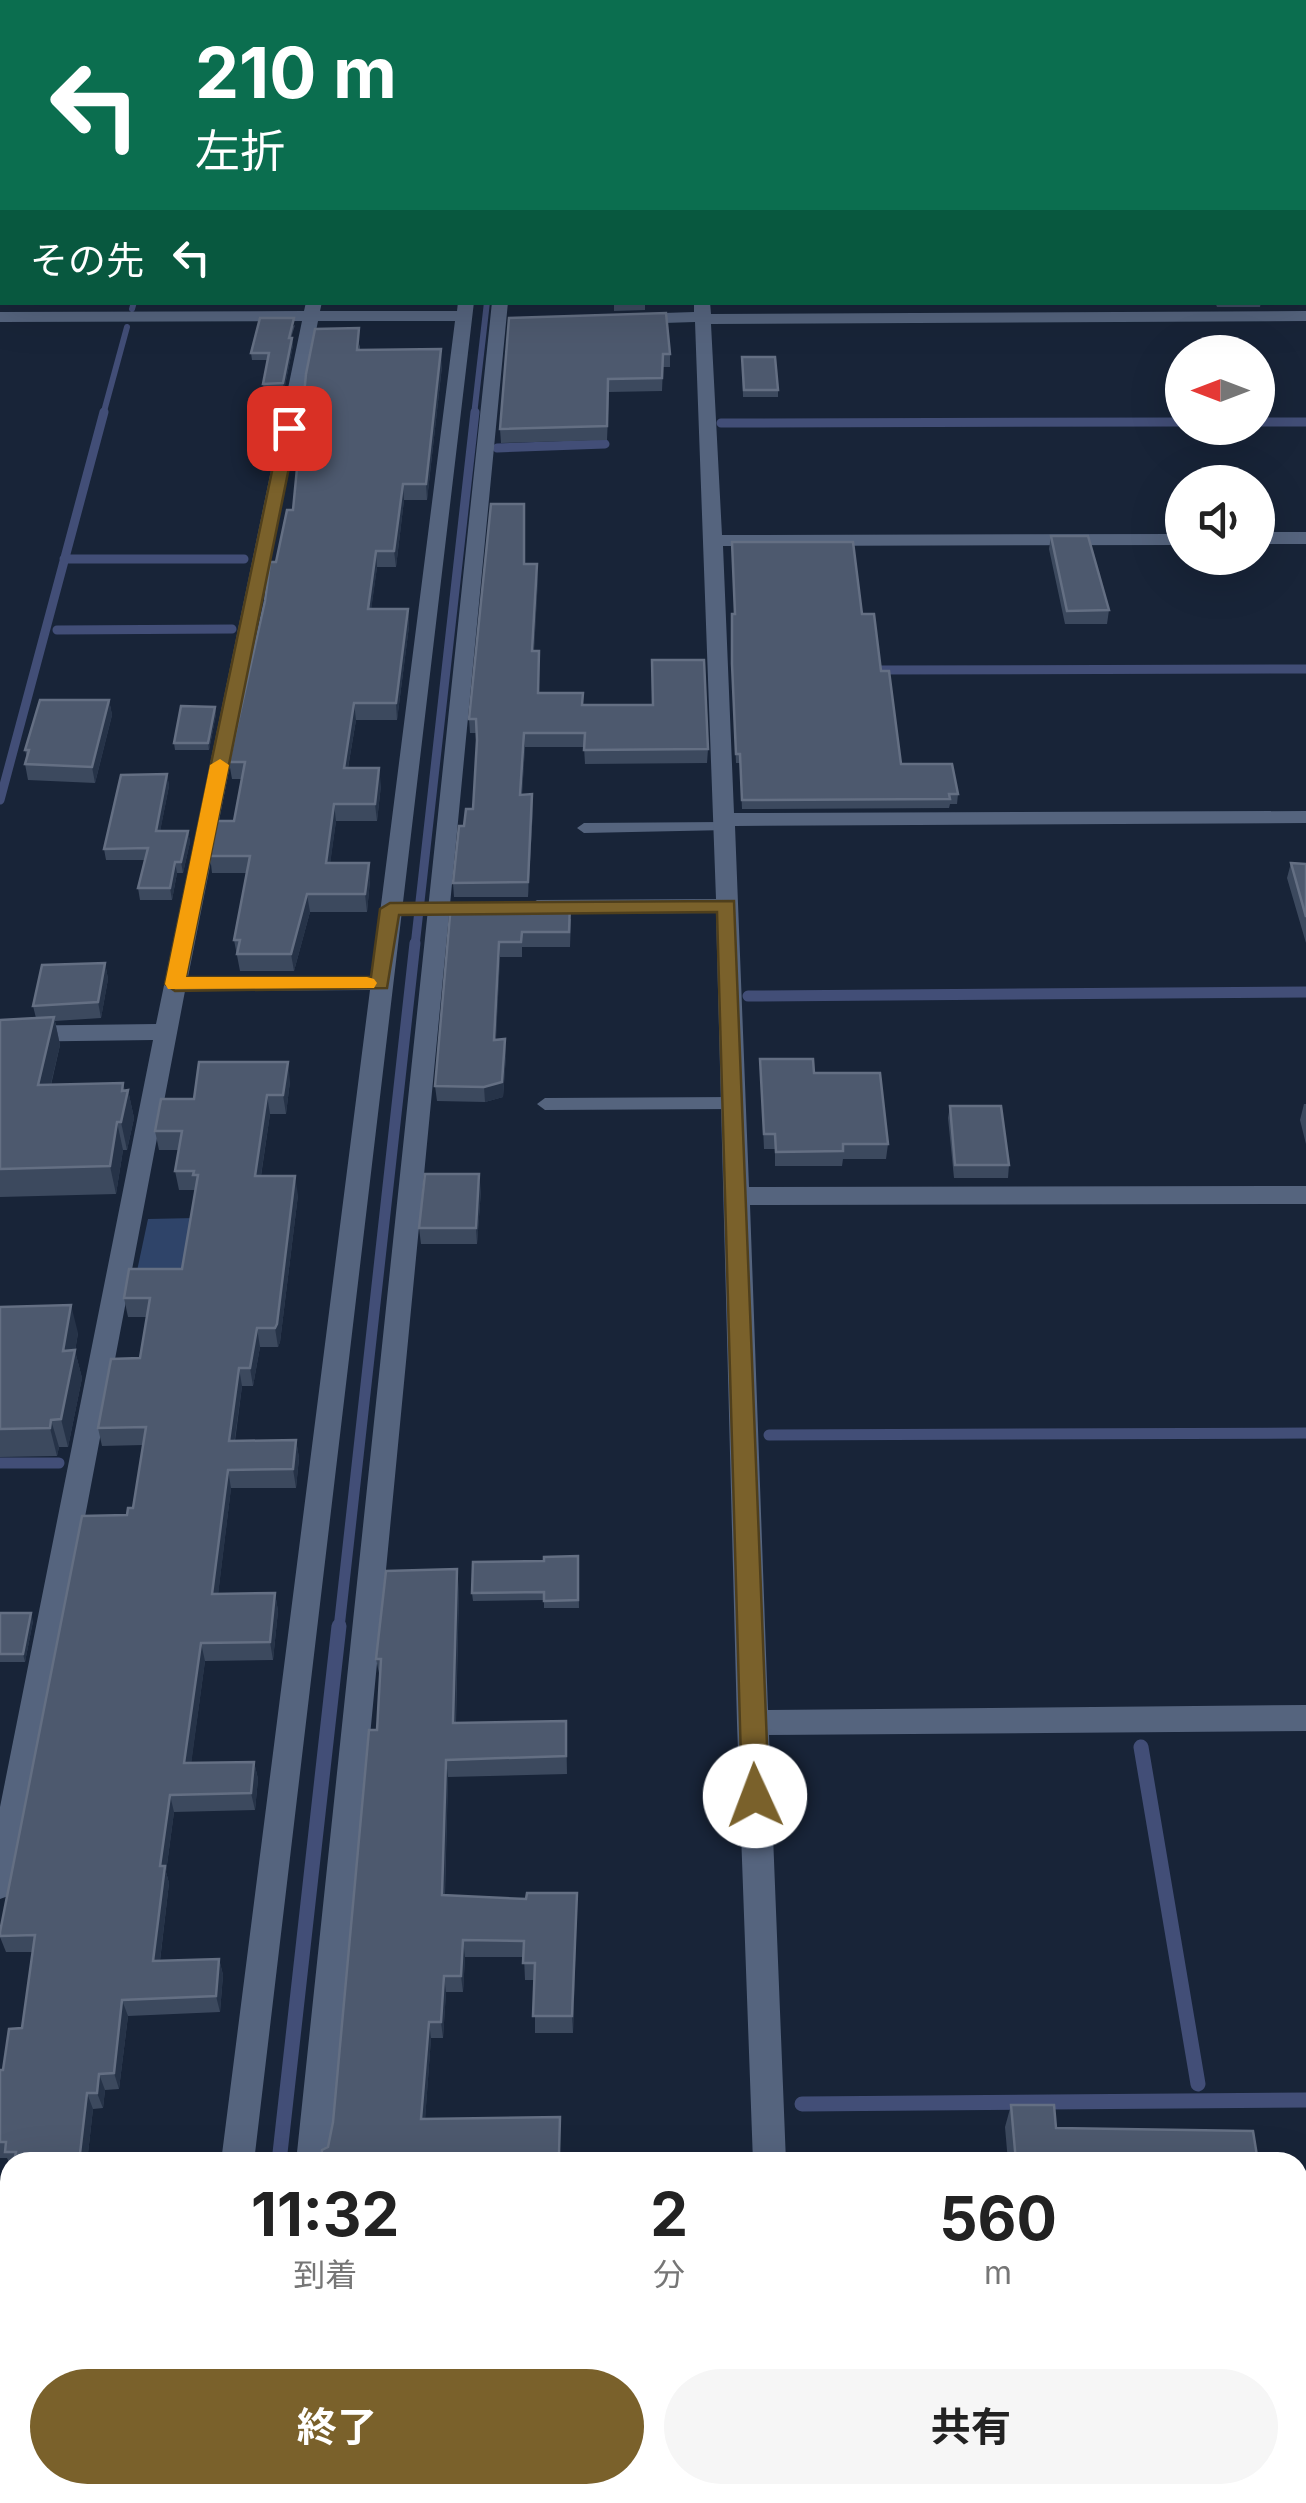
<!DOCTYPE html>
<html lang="ja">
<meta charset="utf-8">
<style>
:root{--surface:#fff;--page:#f6f6f6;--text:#222;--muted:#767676;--accent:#7a612b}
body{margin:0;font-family:Inter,"Noto Sans JP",sans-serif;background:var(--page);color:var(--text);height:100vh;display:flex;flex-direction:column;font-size:38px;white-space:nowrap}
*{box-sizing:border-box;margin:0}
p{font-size:32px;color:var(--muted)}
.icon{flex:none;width:55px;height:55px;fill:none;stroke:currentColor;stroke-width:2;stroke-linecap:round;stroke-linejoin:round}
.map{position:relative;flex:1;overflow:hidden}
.drawer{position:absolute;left:0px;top:2152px;width:1308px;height:352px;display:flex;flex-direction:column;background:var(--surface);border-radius:30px 30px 0 0;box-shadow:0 10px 40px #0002}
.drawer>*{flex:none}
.hud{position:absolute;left:0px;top:0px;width:1308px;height:305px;box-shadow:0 10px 40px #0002;background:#0b6e4f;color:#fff;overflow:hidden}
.needle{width:65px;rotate:270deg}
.tools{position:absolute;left:1165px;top:335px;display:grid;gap:20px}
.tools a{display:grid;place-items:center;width:110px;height:110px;border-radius:50%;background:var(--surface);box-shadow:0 10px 40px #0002;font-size:50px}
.pin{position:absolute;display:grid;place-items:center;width:85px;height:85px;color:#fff;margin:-42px;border-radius:20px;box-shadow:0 5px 15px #0006}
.me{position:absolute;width:110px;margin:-55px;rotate:358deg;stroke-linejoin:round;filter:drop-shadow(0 0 8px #0008)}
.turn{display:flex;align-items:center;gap:35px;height:210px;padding:0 30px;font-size:45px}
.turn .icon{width:130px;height:130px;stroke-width:2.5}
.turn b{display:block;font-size:70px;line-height:85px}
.then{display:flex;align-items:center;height:95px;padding:0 30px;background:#0003;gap:20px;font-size:38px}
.eta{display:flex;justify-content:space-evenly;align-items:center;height:170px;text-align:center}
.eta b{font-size:60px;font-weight:700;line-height:70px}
.button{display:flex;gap:20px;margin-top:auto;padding:20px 30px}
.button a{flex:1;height:115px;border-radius:60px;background:var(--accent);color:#fff;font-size:40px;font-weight:700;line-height:115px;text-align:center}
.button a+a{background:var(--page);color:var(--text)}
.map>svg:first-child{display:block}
.green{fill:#2f4469}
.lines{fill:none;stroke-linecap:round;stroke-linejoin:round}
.stream-far3{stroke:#424e77;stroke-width:6}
.stream-far2{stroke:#424e77;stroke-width:9}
.stream-far1{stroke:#424e77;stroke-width:11}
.stream{stroke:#424e77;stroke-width:15}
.lane{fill:#55647e;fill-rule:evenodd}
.street{fill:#55647e;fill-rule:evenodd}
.secondary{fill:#7189b2;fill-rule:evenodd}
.wall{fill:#3c495e}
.shaded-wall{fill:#263348}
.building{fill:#4d596e;stroke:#646f83;stroke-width:2.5}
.route{fill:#7a612b;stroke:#4f3f1c;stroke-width:2.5}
.slow{fill:#f59e0b}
</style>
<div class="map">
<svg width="1306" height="2503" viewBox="0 0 1306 2503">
<rect width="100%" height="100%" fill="#182438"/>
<path class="green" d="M195 1218 184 1285H134L148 1219Z"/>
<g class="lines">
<path class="stream-far3" d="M132 309 134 302
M103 415 127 327
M474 415 487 302"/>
<path class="stream-far2" d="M1258 422H1306
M721 423 1182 422
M497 448 605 444
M64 559H244
M57 630 232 629
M870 670 1306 669
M0 800 104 412
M415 946 475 412"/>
<path class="stream-far1" d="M748 996 1306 992
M769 1435 1306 1433
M0 1463H59
M339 1628 415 943"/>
<path class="stream" d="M1141 1747 1198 2084
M802 2104 1306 2100
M279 2162 339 1626
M241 2503 242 2495"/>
<path class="lane" d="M723 822 728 824V830L584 833 577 828 584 823Z
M735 1097 743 1103 735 1109 545 1110 537 1104 545 1098Z"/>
<path class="street" d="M494 0H508V2H495Z
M522 0H536V2H523Z
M681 0H695V2H682Z
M1305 137H1306V145H1305Z
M306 302H322L320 311H457L458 302H474L254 2162H221L370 990 185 991 15 1885 11 1895 0 1899V1807L153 1040 0 1042V1026L156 1024 302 321 0 322V312L304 311ZM318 321H455L372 976 188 977Z
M492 302H508L329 2162H296Z
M694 302H710L711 314 1306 311V321L711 324 722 535 1182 534V545L723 546 734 813 1306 811V823L735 826 749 1187 1306 1186V1204L750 1205 768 1710 1306 1705V1731L769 1735 786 2162H753L737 1723 716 913 537 914 526 907 537 900 716 899 695 322 632 324 624 319 632 314 694 312Z
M1258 532H1306V544H1258Z
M179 2495H215L214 2503H178Z
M260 2495H296L295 2503H259Z
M765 2495H801V2503H765Z"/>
<path class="secondary" d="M1206 0H1220L1221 2H1208Z
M1305 220 1306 221V232L1305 231Z"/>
</g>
<path class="wall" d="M369 302H415V304H369Z
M614 302H645V310L614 311Z
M1215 302H1261L1260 307H1217Z
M509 318 670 354V367H663L662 391 609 392 607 440 501 443 500 429Z
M295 325 291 338 293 345 284 391H264L263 384 267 360H252L251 353Z
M360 344V350L442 366 427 500H404L396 567H377L371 609H408L409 626 397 720H356L348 768 381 785 377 821H336L330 863H369L370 880 367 912H310L294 971H240L234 940 246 873H212L210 856 234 821 241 779H232L229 762 276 562 293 510Z
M742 357 778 390V397H743Z
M1051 536 1109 610 1107 624H1065L1049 549Z
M525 564 538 578 534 651 539 665V693L583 705 708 749 707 763 585 764 584 747H525L522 795 532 794 533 809 528 897H454L453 883 464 826 473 809 477 733H470L469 719Z
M862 614 881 671 901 764 958 794 957 804H950L949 808 742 809 740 763H736L732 674Z
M109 700 112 715 95 783 28 780 25 764 27 758 25 750Z
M215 707 216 714 209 750H175L174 743Z
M167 774 169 786 160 831H188L190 842 183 873H177L172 900H140L138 888 145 860H106L104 849Z
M1291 863 1306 864V943L1287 878Z
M451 904 571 919 570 947H522V957H500L496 1039H505L506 1055 503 1097 485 1102 437 1101 435 1086Z
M105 963 108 979 101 1018 55 1021 60 1045 51 1085 123 1083 125 1091 128 1090 134 1118 127 1150H123L116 1194 0 1197V1020L36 1018 33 1006Z
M760 1059 814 1073 888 1144 886 1159H843L842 1166H775V1149H764Z
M290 1081 286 1114H270L261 1176 298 1195 280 1342 278 1347H260L253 1386H242L235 1441 296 1440 299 1458 296 1488H231L218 1594 275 1593 278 1611 273 1660 205 1661 191 1763 254 1762 258 1779 255 1810 174 1812 166 1872 169 1883 160 1961 219 1959 223 1975 220 2012 128 2016 119 2089 105 2090 103 2108 93 2109 87 2162H10V2164L7 2158H0V2070H3L22 2028 33 1952H6L0 1937V1932L127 1515 133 1508 143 1445 102 1446 98 1428 140 1358 147 1317H128L124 1298 182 1269 196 1190H179L175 1171 179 1150H159L155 1131 194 1099Z
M1304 1104H1306V1144L1300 1120Z
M950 1106 1009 1165 1008 1178H954L948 1118Z
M481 1190 477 1244H421L419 1228Z
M0 1307 78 1333 75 1351 82 1378 68 1447H59L57 1456 0 1457Z
M578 1556 579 1608H544V1600L473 1601 472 1593 544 1561Z
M459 1588 456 1723 566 1721 567 1774 448 1777 445 1895 526 1899 577 1893 573 2033H535V1980H525L524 1957H465L463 1992H446L443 2038H431L425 2119 561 2133 328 2147 333 2122 377 1730 380 1678 376 1659Z
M0 1613 33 1621 25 1662H0Z
M1011 2105 1056 2128 1258 2162H1008L1005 2127Z
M0 2276H10V2432L0 2433Z
M1298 2310 1306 2395V2495H1298Z"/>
<path class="shaded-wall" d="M613 0H651L612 2Z
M292 338 293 345 284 391 283 383Z
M441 349 442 366 427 500 426 484Z
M403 484 404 500 396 567 394 551Z
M376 551 377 567 369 626 368 609Z
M537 564 538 578 533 665 532 651Z
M408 609 409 626 397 720 396 703Z
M109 700 112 715 95 783 92 767Z
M354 703 356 720 345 785 344 768Z
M215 707 216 714 209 750 208 743Z
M524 733 525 747 521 809 520 795Z
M379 768 381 785 377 821 375 804Z
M167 774 169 786 158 842 156 831Z
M532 794 533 809 528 897V882Z
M334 804 336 821 328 880 326 863Z
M188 831 190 842 183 873 181 862Z
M175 862 177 873 172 900 170 888Z
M369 863 370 880 367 912 365 894Z
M307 894 310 912 294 971 291 954Z
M499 942 500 957 495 1055 494 1040Z
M105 963 108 979 101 1018 98 1002Z
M54 1017 60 1045 44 1113 38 1085Z
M505 1039 506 1055 503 1097 485 1102 484 1087Z
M288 1062 290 1081 286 1114 283 1095Z
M123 1083 126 1098 128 1090 134 1118 127 1150 121 1122Z
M267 1095 270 1114 258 1195 255 1176Z
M117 1122 123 1150 116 1194 110 1166Z
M479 1174 481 1190 477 1244 476 1228Z
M295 1176 298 1195 280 1342 278 1347 275 1328Z
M71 1305 78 1333 75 1351 82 1378 68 1447 61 1419 63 1351Z
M257 1328 260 1347 253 1386 250 1368Z
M239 1368 242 1386 232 1459 229 1441Z
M51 1420 59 1447 57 1456 50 1428Z
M296 1440 299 1458 296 1488 293 1469Z
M228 1470 231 1488 216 1612 212 1594Z
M457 1569 459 1588 455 1741 453 1723Z
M275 1593 278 1611 273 1660 270 1642Z
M31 1613 33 1621 25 1662 23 1654Z
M201 1643 205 1661 189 1780 184 1763Z
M446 1760 448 1777 444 1913 442 1895Z
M254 1762 258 1779 255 1810 251 1793Z
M170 1795 174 1812 166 1872 169 1883 158 1977 153 1961 160 1866Z
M577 1893V1911L573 2033 572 2016Z
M463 1940 465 1957 463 1992 461 1976Z
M219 1959 223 1975 220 2012 216 1996Z
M444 1976 446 1992 443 2038 441 2022Z
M122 2000 128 2016 119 2089 114 2073Z
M429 2022 431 2038 424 2135 421 2119Z
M99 2074 105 2090 103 2108 97 2093Z
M87 2093 93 2109 87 2162H79Z"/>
<path class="building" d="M414 0H478V2H414Z
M535 0H613L612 2H535Z
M666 313 670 354H663L662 378 608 379 607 426 500 429 509 318Z
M260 318H294L289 338H292L283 383 263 384 269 353H251Z
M359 328 357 350 441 349 426 484H403L394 551H376L368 609H408L396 703H354L344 768H379L375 804H334L326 863H369L365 894H307L291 954H237L240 940H234L250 856H210L217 821H234L245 762H229L265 601 270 562H276L287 510H293L306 374 315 329Z
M742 357H775L778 390H744Z
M491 504H524V564H537L532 651H539L538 693H583L582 705H653L652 660H704L708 749 584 750 585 733H524L520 795 532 794 528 882 453 883 459 826H464L466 809H473L477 740 476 719H469Z
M1051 536H1088L1109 610 1067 611Z
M732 542H853L862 614H874L881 671H889L901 764H952L958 794H949L950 799 742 800 740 754H736L732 664V614H735Z
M40 700H109L92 767 25 764 29 750H25Z
M181 706 215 707 208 743H174Z
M167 774 156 831H188L181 862H175L170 888H138L148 848 104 849 121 775Z
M1291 863 1306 864V917Z
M451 904H570L569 932H522L521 942H499L494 1040 505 1039 502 1082 484 1087 435 1086Z
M105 963 98 1002 33 1006 42 965Z
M54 1017 38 1085 123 1083 122 1091 128 1090 121 1122H117L110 1166 0 1169V1020Z
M760 1059H813L814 1073H880L888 1144H843V1151L776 1152 775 1134H764Z
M199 1062H288L283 1095H267L255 1176H295L277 1324 275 1328H257L250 1368H239L229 1441 296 1440 293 1469 228 1470 212 1594 275 1593 270 1642 201 1643 184 1763 254 1762 251 1793 170 1795 160 1866H165L153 1961 219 1959 216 1996 122 2000 114 2073 99 2074 97 2093H87L79 2162H14L16 2152H5L6 2142H0V2070H3L9 2029 22 2028 35 1935 0 1936V1932L82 1516 127 1515 128 1508H133L146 1427 98 1428 111 1359 140 1358 150 1298H124L129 1269H182L198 1175H193L194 1171H175L182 1131H155L161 1099H194Z
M950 1106H1001L1009 1165H955Z
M425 1174H479L476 1228H419Z
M71 1305 63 1351 75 1350 61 1419 51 1420 50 1428 0 1429V1307Z
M578 1556V1600L544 1601V1592L472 1593 473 1562 544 1561V1557Z
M457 1569 453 1723 566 1721V1756L446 1760 442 1895 526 1899 527 1893H577L572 2016H533L535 1963H523L524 1941 463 1940 461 1976H444L441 2022H429L421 2119 560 2117 559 2154 584 2155V2162H321L322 2150 328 2147 333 2122 369 1730H377L381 1659H376L386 1571Z
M0 1613H31L23 1654H0Z
M1011 2105H1054L1056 2128 1253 2131 1258 2162H1016Z
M0 2276H10V2418L0 2419Z
M1298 2310 1306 2395V2476H1298Z
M293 2495H401L400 2503H292Z
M461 2495H517V2503H460Z"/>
<path class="route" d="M289 423 297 428 186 977H371L380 909 390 903 734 901 769 1796 765 1804 755 1808 746 1804 742 1796 717 912 399 915 387 988 175 991 165 984 281 428Z"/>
<path class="slow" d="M220 759 229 765 186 977H367L374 979 377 983 374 988 168 989 165 984 210 765Z"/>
</svg>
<div class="tools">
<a><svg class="needle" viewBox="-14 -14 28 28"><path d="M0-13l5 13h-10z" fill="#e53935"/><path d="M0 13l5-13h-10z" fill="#767676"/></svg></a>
<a><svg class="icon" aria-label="sound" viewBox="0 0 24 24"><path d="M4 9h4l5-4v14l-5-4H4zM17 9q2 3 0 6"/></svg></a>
</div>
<div class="pin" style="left:289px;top:428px;background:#d93025"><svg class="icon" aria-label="arrive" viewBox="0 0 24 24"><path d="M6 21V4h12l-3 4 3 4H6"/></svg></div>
<svg class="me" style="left:755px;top:1796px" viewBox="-20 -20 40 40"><circle r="19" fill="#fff"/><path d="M0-13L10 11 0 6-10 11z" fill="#7a612b"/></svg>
<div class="hud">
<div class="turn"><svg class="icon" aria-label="left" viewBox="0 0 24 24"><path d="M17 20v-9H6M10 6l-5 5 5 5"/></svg><div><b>210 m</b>左折</div></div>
<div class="then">その先<svg class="icon" aria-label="left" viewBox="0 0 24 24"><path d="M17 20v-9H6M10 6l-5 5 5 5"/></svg></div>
</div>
<section class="drawer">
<div class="eta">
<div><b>11:32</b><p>到着</p></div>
<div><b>2</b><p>分</p></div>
<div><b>560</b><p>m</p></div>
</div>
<div class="button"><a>終了</a><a>共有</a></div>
</section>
</div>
